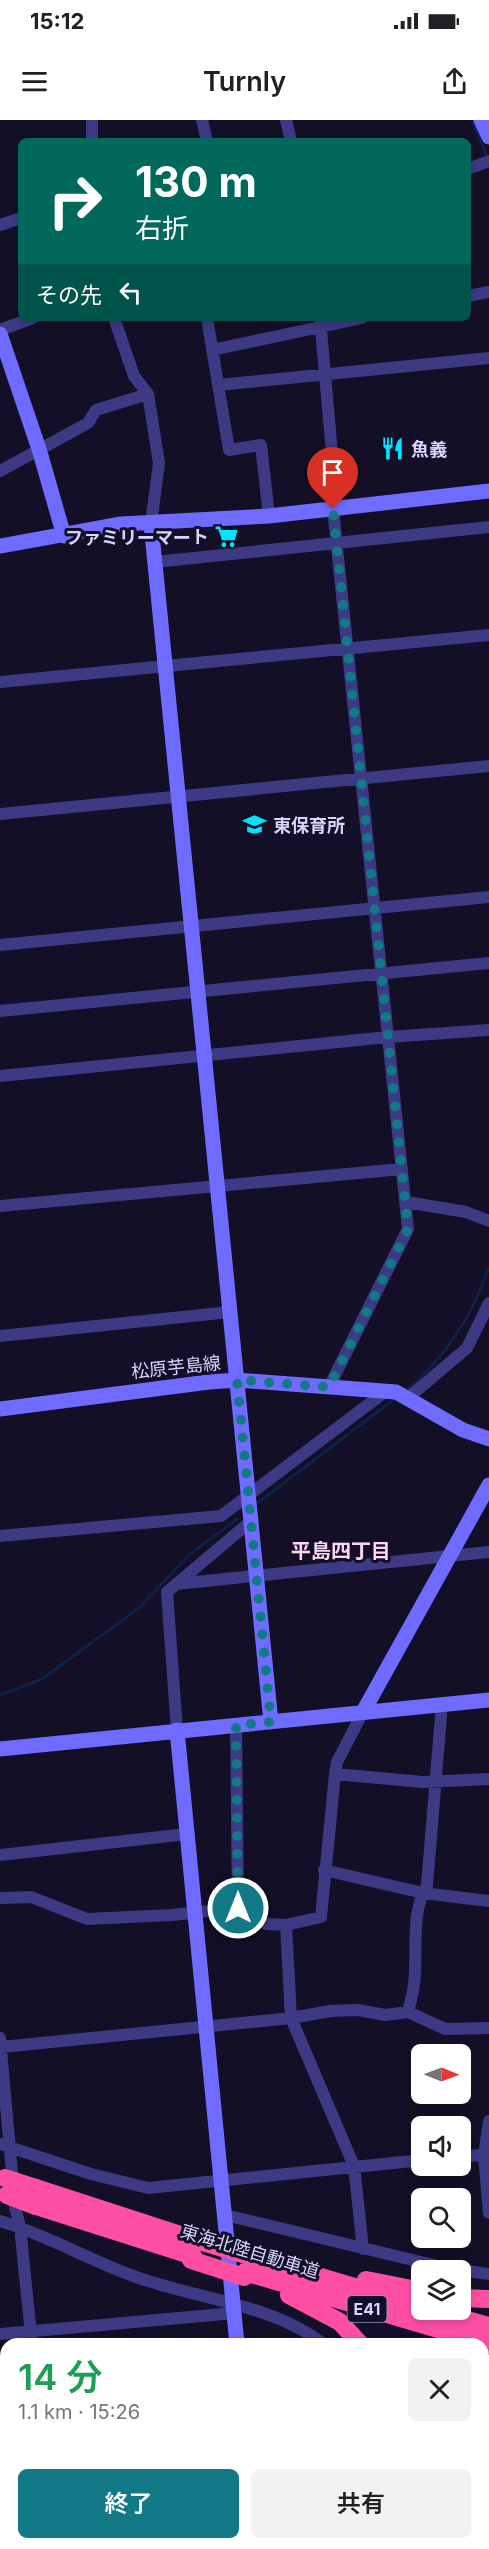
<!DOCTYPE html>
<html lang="ja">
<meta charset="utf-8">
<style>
:root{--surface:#fff;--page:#f2f2f2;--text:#202124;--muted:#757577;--accent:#127987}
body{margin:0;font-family:Inter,"Noto Sans JP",sans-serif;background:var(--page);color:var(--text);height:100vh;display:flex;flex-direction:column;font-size:22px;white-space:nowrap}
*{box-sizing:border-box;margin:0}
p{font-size:20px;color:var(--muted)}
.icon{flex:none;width:33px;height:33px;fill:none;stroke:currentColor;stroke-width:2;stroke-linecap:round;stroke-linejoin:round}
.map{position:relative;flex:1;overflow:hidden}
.side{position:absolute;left:0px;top:2218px;width:489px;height:212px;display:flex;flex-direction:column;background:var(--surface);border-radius:18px 18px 0 0;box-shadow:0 3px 9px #0003}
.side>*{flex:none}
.top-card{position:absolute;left:18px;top:18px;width:453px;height:183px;border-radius:9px;box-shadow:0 3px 9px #0003;background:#00695c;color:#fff;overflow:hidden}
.needle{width:39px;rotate:91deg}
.controls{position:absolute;left:411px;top:1924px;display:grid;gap:12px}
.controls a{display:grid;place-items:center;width:60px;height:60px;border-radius:9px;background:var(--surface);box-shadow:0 3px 9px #0003;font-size:30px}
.pin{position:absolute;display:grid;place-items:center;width:51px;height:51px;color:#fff;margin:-62px -26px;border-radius:50% 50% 50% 0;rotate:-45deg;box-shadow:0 0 6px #0007}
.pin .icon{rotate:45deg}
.me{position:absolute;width:66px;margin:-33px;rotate:0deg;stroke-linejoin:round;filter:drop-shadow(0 0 4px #0008)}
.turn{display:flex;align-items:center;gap:21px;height:126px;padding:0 18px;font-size:27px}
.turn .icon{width:78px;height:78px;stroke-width:2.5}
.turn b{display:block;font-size:42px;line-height:51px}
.then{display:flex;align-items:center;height:57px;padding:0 18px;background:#0003;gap:12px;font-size:22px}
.round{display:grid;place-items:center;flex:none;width:63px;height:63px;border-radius:9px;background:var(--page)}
.summary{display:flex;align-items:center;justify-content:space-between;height:102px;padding:0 18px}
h1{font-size:36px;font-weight:600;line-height:45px;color:#1e9e55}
.button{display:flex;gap:12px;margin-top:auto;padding:12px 18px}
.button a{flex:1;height:69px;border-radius:9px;background:var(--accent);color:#fff;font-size:24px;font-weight:600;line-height:69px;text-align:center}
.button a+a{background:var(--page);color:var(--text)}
.status{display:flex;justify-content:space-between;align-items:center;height:42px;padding:0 30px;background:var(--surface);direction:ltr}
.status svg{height:16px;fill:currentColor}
header{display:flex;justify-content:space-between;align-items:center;height:78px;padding:0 18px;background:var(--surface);font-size:27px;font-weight:600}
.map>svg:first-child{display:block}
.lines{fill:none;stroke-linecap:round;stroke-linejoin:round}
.stream{stroke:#0c2248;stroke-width:3}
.street{stroke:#3d3a85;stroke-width:12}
.secondary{stroke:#6f6bff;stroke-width:15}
.primary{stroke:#c25bff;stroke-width:15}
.highway{stroke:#ff4fa3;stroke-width:18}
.highway-bridge{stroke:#ff4fa3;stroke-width:18}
.route{stroke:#127987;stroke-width:10;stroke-dasharray:0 18}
.labels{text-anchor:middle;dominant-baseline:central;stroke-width:6;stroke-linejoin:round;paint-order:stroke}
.shield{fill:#130f26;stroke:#9e99be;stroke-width:1.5}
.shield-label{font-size:16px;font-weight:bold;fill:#d9d4ff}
.poi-label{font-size:18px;font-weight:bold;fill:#d9d4ff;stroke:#130f26;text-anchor:start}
.street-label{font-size:18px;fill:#d9d4ff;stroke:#130f26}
.neighbourhood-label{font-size:20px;font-weight:bold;fill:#ffd6f0;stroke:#130f26}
</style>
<div class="status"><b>15:12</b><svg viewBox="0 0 49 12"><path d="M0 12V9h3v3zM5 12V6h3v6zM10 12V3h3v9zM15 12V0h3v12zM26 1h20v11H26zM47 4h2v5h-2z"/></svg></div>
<header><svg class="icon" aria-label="menu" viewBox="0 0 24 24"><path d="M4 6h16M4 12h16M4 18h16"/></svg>Turnly<svg class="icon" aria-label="share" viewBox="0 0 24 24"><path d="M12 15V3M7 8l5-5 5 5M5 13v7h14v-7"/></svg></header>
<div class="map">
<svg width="489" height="2429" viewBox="0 0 489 2429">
<rect width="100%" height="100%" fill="#130f26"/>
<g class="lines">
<path class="stream" d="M472 0 488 39
M406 1271C446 1237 472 1197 489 1147
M256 1384 396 1278
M0 1575 42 1559 139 1488 190 1434 237 1399"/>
<path class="street" d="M92 0V21
M202 0 207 21
M286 0 291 21
M468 49 489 41
M0 105 21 98
M468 176 489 172
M114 198 134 256 148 274 159 343 151 404
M207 198 229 330 261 325 269 396
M320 198 337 390
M0 210 33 198
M212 230 362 198
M218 265 489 238
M0 351 88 303 96 290 148 274
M155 442 489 407
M0 562 489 515
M0 694 489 646
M0 825 489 777
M0 891 489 843
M0 956 388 917 489 910
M406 1082 466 1092 489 1101
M0 1086 402 1049
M0 1216 230 1192
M329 1267 408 1109 333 389
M408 1278 467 1228 489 1183
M0 1416 221 1396 386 1271
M176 1464 489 1432
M236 1605 238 1788
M177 1610 167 1472 251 1401
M335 1654 423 1662 489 1659
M0 1735 187 1714
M324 1750 423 1773 489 1781
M0 1778 31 1777 87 1799 172 1795 238 1788 249 1791 266 1804 286 1805 321 1797 335 1654 337 1642 363 1592
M286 1805 291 1898 354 2046 363 2129
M408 1892C410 1883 413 1874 414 1864 418 1833 410 1793 427 1765L442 1584
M0 1918 15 2087 20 2107 32 2224
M1 1927 291 1898 330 1891 358 1890 385 1895 408 1892 445 1909 489 1908
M489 2001 484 2035 489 2093
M0 2024 91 2054 148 2068 422 2040
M460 2037 489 2034
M225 2095 446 2148 489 2154
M0 2101C51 2116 97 2145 148 2161 204 2179 277 2187 323 2224
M0 2214 224 2194 233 2185
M0 2345 6 2344
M0 2399H6
M54 2424 55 2429
M467 2424 489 2426
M313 2429 314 2424"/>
<path class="secondary" d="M481 0 489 17
M0 214 39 329 64 416
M151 404 271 1602
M0 426 121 404 269 396 489 371
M0 1289 209 1262 237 1260 396 1272 463 1310 489 1319
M363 1592 489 1365
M177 1610 237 2224
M0 1629 489 1580
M255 2424V2429"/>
<path class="primary" d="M327 2424 347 2429"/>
<path class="highway" d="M36 2068 196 2120
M36 2086 193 2136
M250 2136 422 2187
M245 2152 489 2224
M366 2160 422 2171
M289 2175 340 2202 360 2224
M460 2178 489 2179
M431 2190 489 2206
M483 2252 489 2251
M483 2388 489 2389"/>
<path class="highway-bridge" d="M5 2058 36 2068
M7 2075 36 2086
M196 2120 250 2136
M191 2140 244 2157"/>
</g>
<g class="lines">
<path class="route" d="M238 1788 236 1605 271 1602 237 1260 329 1267 408 1109 333 389"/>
</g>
<defs>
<symbol id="restaurant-bare" viewBox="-9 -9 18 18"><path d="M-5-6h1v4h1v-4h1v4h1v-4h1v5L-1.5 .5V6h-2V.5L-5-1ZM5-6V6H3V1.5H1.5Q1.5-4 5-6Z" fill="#00e5ff" stroke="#130f26" stroke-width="2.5" paint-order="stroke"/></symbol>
<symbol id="supermarket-bare" viewBox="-9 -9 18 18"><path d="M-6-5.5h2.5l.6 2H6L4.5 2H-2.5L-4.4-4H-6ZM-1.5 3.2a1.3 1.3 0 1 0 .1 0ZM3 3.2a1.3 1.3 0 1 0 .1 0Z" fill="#00e5ff" stroke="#130f26" stroke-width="2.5" paint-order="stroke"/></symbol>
<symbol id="school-bare" viewBox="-9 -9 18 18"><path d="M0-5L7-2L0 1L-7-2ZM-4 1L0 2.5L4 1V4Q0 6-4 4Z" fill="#00e5ff" stroke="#130f26" stroke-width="2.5" paint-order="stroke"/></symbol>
</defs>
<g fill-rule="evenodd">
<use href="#restaurant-bare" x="376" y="312" width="33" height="33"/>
<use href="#supermarket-bare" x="210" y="400" width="33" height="33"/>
<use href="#school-bare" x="238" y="688" width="33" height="33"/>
</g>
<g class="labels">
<rect class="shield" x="347.5" y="2176" width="39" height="26" rx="4.5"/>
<g class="shield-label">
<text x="367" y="2189">E41</text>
</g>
<g class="poi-label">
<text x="411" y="329">魚義</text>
<text x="209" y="417" text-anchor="end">ファミリーマート</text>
<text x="273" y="705">東保育所</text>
</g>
<g class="street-label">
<text transform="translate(176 1247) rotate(-6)">松原芋島線</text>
<text transform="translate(250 2131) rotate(17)">東海北陸自動車道</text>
</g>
<g class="neighbourhood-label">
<text x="341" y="1431">平島四丁目</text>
</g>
</g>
</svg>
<div class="controls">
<a><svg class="needle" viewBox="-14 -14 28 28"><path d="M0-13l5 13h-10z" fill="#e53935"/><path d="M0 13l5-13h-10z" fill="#757577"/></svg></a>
<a><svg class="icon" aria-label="sound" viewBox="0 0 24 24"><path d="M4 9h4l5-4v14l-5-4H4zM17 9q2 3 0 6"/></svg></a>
<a><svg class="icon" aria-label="search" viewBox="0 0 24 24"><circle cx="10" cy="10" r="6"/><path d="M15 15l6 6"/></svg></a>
<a><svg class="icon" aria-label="layers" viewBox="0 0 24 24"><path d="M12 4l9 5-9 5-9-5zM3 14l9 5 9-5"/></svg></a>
</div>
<div class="pin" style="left:333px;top:389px;background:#d93025"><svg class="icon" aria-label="arrive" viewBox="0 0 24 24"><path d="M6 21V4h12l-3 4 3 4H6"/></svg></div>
<svg class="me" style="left:238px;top:1788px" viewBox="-20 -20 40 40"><circle r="17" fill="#127987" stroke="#fff" stroke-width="3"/><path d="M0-11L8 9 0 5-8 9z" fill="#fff"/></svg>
<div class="top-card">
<div class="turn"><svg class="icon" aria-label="right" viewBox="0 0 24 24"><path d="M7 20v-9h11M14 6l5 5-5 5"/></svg><div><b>130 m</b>右折</div></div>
<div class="then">その先<svg class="icon" aria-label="left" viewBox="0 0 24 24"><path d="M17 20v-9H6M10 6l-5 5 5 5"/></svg></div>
</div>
<section class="side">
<div class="summary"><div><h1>14 分</h1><p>1.1 km · 15:26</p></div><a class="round"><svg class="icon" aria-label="close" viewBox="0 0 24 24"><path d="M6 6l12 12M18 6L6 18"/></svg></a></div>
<div class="button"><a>終了</a><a>共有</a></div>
</section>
</div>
